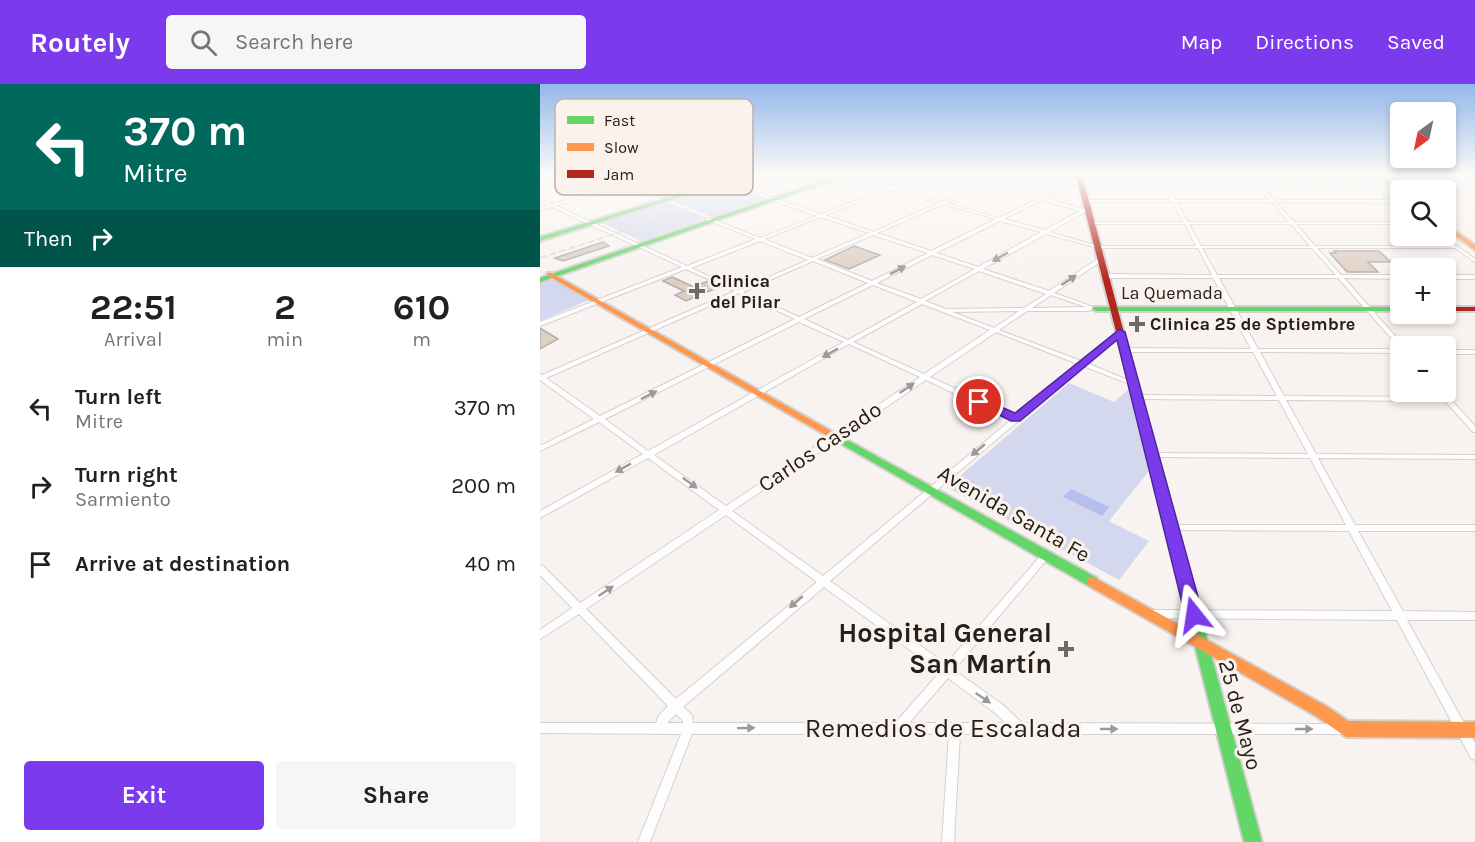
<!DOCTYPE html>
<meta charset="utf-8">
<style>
:root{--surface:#fff;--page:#f6f6f6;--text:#202124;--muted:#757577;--accent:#7c3aed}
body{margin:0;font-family:Karla,sans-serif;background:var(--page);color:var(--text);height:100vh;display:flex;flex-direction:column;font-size:22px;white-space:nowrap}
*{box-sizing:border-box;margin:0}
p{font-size:20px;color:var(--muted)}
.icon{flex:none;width:33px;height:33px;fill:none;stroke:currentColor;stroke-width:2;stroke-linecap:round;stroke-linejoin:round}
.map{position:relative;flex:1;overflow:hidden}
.side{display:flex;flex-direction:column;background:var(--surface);width:540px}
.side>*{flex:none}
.top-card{background:#00695c;color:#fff;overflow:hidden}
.needle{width:39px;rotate:213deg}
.controls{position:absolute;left:850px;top:18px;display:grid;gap:12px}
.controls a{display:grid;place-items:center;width:66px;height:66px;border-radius:6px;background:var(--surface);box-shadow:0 3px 9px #0003;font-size:30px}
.pin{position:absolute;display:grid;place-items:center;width:51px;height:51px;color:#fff;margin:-26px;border:3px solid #fff;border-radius:50%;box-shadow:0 2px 6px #0007}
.me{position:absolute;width:66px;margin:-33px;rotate:345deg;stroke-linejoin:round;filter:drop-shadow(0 0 4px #0008)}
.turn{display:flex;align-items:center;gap:21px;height:126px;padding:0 24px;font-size:27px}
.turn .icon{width:78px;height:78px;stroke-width:2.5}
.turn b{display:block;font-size:42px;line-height:51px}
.then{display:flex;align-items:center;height:57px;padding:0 24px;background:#0003;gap:12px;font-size:22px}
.eta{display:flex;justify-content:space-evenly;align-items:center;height:102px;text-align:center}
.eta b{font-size:36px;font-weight:700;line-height:42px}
.button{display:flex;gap:12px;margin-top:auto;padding:12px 24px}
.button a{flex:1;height:69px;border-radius:6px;background:var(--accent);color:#fff;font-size:24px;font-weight:700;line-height:69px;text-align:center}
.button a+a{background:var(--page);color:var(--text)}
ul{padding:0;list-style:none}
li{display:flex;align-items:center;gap:18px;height:78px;padding:0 24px}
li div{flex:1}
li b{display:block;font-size:22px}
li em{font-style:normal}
header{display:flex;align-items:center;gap:36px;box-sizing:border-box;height:84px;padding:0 30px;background:var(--accent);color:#fff}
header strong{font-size:28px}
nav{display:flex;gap:33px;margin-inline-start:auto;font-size:21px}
.search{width:420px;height:54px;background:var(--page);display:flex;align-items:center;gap:15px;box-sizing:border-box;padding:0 21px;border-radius:6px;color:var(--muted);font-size:22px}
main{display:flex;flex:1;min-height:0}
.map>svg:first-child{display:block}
.green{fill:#d3d8ee}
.water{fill:#b5beec}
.building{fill:#decfc5;stroke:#b2aeab;stroke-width:1.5}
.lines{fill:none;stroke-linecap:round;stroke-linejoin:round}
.street-casing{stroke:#d4d0ce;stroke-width:2}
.fast-casing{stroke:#d4d0ce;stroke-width:4}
.slow-casing{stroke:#d4d0ce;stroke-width:4}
.jam-casing{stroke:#d4d0ce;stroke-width:4}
.street{fill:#fefdfd;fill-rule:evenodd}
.fast{fill:#63d668;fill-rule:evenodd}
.slow{fill:#ff974d;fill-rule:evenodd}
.jam{fill:#b3261e;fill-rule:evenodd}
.rail{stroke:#d7d5d4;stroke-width:1.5;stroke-dasharray:7 3;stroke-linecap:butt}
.oneway{fill:#9b9a99}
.route{fill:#7c3aed;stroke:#51269a;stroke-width:1.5}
.poi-dot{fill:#6e6a68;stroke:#fbf2ec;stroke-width:2}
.labels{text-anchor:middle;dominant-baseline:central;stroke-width:6;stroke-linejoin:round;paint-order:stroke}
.far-poi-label{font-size:18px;font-weight:bold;fill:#23201e;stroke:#fbf2ec;text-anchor:start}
.far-street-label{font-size:18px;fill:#23201e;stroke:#fbf2ec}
.street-label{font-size:22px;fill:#23201e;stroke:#fbf2ec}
.near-poi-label{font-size:27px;font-weight:bold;fill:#23201e;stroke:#fbf2ec;text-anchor:end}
.near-street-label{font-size:27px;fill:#23201e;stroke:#fbf2ec}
.key{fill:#fbf2ec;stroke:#bab3ae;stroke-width:1.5}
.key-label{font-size:16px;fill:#23201e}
</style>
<header>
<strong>Routely</strong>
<div class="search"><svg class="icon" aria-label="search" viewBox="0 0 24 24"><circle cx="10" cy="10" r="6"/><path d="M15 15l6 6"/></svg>Search here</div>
<nav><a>Map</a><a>Directions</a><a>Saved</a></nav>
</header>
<main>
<section class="side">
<div class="top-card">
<div class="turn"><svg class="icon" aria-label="left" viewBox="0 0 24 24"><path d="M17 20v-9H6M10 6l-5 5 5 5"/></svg><div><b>370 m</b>Mitre</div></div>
<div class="then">Then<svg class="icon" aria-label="right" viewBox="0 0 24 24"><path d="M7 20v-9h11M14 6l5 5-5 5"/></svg></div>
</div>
<div class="eta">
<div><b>22:51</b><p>Arrival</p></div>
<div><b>2</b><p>min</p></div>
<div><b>610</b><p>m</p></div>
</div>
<ul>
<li><svg class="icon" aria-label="left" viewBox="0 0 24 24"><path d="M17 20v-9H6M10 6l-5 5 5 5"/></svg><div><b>Turn left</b><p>Mitre</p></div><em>370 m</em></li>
<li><svg class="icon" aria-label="right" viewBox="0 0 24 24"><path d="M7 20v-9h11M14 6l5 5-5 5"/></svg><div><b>Turn right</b><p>Sarmiento</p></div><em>200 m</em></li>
<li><svg class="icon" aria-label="arrive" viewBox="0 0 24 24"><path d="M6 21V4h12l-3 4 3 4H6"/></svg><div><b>Arrive at destination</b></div><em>40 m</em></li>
</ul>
<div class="button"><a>Exit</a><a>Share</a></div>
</section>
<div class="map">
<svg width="935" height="758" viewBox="0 0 935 758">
<rect width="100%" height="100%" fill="#f8f3f0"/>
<path class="green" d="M184 100 226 114 172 133 131 116Z
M126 118 167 134 101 157 61 138Z
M13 195 49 216 0 237V198Z
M529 299 574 318 590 304 596 331 601 333 597 337 609 387 569 437 609 457 579 496 407 403Z"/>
<path class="water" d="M531 405 569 423 562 432 523 413Z"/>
<path class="building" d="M63 158 69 162 23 177 15 174Z
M314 162 340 171 309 185 285 176Z
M794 167H839L851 178H828L838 188H807L790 169H796Z
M132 193 154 203 168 197 179 203 146 217 135 211 144 207 123 197Z
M0 244 18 255 0 265Z"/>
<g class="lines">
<defs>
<path id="street" d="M37 91H43L0 103V101Z
M53 91H58L83 100 116 91H122L86 102 125 117 122 118 82 103 16 122 147 182 216 155 167 136V134H169L220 154 277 132 160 91C169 91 177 97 185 97 194 97 202 91 211 91L188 99 281 130 347 105 302 91H308L351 103 383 91H388L355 104 402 118 442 100 409 91C421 91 435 99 445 99 453 99 460 91 469 91L449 100 500 113 533 97 510 91C518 91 529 96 535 96 541 95 543 91 550 91L538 98H622L618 91H622L625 98 714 97 708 91H712L718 97H829L822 91H826L858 116 859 119 736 118 754 138H861V140H756L775 162H911L899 152H903L935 175V178L915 164H777L801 191H861V195L804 194 864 262 859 263 798 194H679L718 265H861V269L720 268 744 312 902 313 898 308H904L935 342V348H933L905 317 746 316 776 370 935 371V375L778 374 815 441H935V447H818L863 527 935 528V536H867L935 659V676L931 674 857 536 613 534 610 533 608 530 610 527 613 526 852 527 809 447 628 446 627 444 628 442 631 441H806L770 374 612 373 608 371 612 369 768 370 739 316 597 315 594 313 597 311 737 312 713 268H585L582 266 585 264 711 265 673 194H566L563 192 566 190 672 191 658 164H558L506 150 443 185 509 207 559 174H563V176L514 209 559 225 556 227 552 225 549 227H487L459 246 541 277 578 247H582V249L547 279 597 300 594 302 592 301 543 282 290 497 406 580 503 469 506 468 509 469 510 471 509 473 414 586 463 621 482 639 802 640 806 641 808 645 806 649 802 650H420L414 758H402L409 650H152L110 758H98L141 650 0 649V639H116L119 631 128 622 39 530 0 555V546L32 524 0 491V481L3 482 40 519 179 426 108 374 0 434V427L103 370 59 338 0 367V362L54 335 0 296V290L2 291 195 207 146 185 0 242V238L142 183 12 123 0 126V124L8 121 0 117V115L12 120 79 101ZM832 99 853 116H734L720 100ZM533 100H623L631 116H546L544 117 546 118H633L643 138H552L550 139 552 140H645L656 162H558L509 148 545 128H547L549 127 548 126 550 124 549 123 544 125 504 114ZM627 100H715L730 116H636ZM446 101 497 115 459 134 406 119ZM351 106 399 119 333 148 285 131ZM501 116 540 127 505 146 464 135ZM637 118H732L749 138H648ZM403 120 456 135 391 167 337 149ZM281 133 329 149 272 174 224 155ZM460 137 501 148 438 183 396 169ZM649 140H751L770 162H661ZM333 151 388 169 332 197 277 175ZM220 157 268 176 199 206 151 184ZM662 164H772L796 191H677ZM392 171 435 185 381 215 337 199ZM273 177 328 199 259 233 203 208ZM439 187 506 210 484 224 406 225 385 217ZM333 201 377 218 308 256 264 235ZM199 209 255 235 60 332 6 294ZM511 211 546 223 492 224ZM382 220 450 246 384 290 313 258ZM479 227 454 244 412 228ZM259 238 304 258 108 367 65 335ZM456 248 538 280 476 332 390 293ZM309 260 380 293 186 422 114 371ZM386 296 471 336 283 492 192 427ZM186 431 277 498 136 615 46 525ZM284 503 400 588 355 639H153L152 631 143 623ZM408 594 455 629 466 639H369ZM136 630 143 637V639H127Z
M906 191H935V195H906Z
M906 266H935V270H906Z"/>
<path id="fast" d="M300 91H308L0 198V194Z
M835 91H841L862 106H861V110Z
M182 97 187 98 0 157V153Z
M553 223H861V227H556L552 225Z
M587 272 591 275 722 758H704L583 275Z
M300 352 557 494 559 498 557 502 553 503 549 502 296 357 295 355Z"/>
<path id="slow" d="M906 140 935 161V166L906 145Z
M7 189H11L305 355 304 357H296L7 191Z
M553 493 786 622 808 637 935 638V654L806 653 776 632 549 502 547 498 549 494Z"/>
<path id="jam" d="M540 93 543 95 591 275 590 277H584L583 275 537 95Z
M906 223H935V227H906Z"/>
</defs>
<use href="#street" class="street-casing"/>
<use href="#fast" class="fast-casing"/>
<use href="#slow" class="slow-casing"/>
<use href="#jam" class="jam-casing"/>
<use href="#street" class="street"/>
<use href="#fast" class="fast"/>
<use href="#slow" class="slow"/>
<use href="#jam" class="jam"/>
<path class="rail" d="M0 174 255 91"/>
</g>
<defs><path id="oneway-solid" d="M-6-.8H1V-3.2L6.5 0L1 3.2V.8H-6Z" transform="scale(1.5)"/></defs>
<g class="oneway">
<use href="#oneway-solid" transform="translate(460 173) rotate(151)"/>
<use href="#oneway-solid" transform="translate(358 186) rotate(-27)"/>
<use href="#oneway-solid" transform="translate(529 196) rotate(-33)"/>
<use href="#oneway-solid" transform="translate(290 269) rotate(151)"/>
<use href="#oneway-solid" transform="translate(367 304) rotate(-34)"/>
<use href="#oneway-solid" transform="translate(109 311) rotate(-27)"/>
<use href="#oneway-solid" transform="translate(438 366) rotate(140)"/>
<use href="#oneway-solid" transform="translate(83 384) rotate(151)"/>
<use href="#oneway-solid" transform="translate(150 399) rotate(36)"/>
<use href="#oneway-solid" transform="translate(66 507) rotate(-34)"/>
<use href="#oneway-solid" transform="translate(256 518) rotate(139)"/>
<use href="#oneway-solid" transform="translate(443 614) rotate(34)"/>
<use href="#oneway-solid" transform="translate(206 644) rotate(-1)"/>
<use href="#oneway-solid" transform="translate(569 645)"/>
<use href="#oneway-solid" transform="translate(764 645)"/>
</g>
<linearGradient id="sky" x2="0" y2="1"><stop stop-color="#93b8ea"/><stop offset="0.46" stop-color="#fcfaf8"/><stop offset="1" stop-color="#fcfaf8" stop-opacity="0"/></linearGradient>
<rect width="935" height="197" fill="url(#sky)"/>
<path class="route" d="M580 245 585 248 663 531 660 537 654 539 648 537 645 531 577 256 480 337H471L433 318 443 315 475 329Z"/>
<g class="poi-dot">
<path d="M154 198h6v6h6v6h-6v6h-6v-6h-6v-6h6z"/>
<path d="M594 231h6v6h6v6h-6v6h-6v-6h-6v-6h6z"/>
<path d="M523 556h6v6h6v6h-6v6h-6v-6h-6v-6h6z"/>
</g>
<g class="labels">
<g class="far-poi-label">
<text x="170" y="197">Clinica<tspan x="170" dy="21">del Pilar</tspan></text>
<text x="610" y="240">Clinica 25 de Sptiembre</text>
</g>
<g class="far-street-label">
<text x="632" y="209">La Quemada</text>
</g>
<g class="street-label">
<text transform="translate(280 363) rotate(-34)">Carlos Casado</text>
<text transform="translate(474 430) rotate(30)">Avenida Santa Fe</text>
<text transform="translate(700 631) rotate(75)">25 de Mayo</text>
</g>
<g class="near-poi-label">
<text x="512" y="549">Hospital General<tspan x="512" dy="31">San Martín</tspan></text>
</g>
<g class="near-street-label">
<text x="403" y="644">Remedios de Escalada</text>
</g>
</g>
<rect x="15" y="15" width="198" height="96" rx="9" class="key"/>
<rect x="27" y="32" width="27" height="8" fill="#63d668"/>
<rect x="27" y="59" width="27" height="8" fill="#ff974d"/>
<rect x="27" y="86" width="27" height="8" fill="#b3261e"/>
<g class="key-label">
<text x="64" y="42">Fast</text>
<text x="64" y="69">Slow</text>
<text x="64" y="96">Jam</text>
</g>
</svg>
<div class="controls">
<a><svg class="needle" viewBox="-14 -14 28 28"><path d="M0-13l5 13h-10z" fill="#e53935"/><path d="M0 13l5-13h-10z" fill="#757577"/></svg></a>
<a><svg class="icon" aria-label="search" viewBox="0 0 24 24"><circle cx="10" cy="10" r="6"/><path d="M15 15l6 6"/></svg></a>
<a>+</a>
<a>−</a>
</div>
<div class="pin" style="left:439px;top:318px;background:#d93025"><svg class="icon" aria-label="arrive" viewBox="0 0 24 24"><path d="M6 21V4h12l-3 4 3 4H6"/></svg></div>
<svg class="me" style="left:654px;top:531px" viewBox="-20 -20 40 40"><path d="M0-17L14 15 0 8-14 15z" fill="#7c3aed" stroke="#fff" stroke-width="4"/></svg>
</div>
</main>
